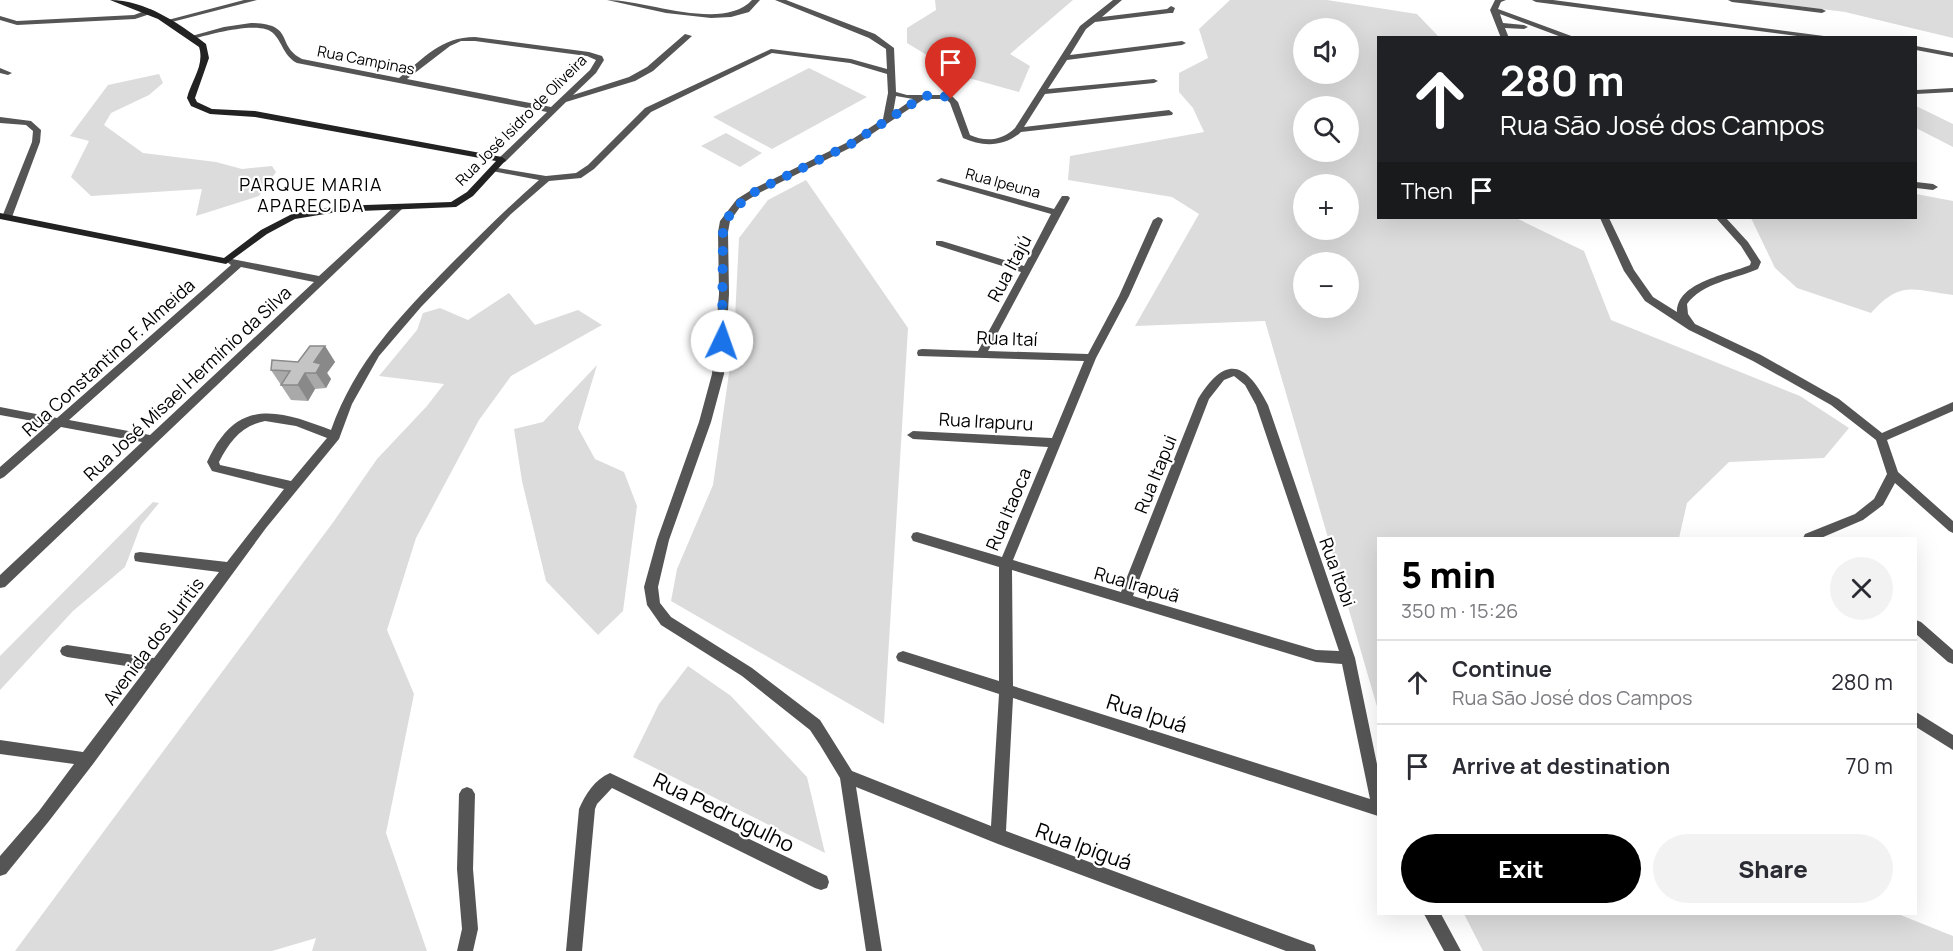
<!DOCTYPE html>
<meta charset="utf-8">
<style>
:root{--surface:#fff;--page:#f2f2f3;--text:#2b2b33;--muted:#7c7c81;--line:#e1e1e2;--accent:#000}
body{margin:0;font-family:Manrope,sans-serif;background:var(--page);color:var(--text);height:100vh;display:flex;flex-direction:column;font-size:22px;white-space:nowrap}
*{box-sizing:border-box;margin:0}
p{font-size:20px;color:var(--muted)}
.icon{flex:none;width:33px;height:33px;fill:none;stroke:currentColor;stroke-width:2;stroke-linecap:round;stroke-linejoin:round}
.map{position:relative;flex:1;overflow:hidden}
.details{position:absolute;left:1377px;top:537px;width:540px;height:378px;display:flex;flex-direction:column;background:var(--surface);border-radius:0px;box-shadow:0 6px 24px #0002}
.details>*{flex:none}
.guide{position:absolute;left:1377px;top:36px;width:540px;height:183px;border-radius:0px;box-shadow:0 6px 24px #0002;background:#202124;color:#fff;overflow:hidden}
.buttons{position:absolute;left:1293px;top:18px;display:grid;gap:12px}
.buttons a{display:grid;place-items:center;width:66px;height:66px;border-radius:50%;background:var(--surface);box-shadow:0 6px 24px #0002;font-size:30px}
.pin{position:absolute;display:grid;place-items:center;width:51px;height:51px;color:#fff;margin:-62px -26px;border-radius:50% 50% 50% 0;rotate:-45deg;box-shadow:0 0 6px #0007}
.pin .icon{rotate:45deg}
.me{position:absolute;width:66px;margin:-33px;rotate:3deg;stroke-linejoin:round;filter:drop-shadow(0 0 4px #0008)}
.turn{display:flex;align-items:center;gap:21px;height:126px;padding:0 24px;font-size:27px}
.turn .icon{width:78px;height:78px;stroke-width:2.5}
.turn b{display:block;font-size:42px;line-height:51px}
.then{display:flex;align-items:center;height:57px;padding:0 24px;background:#0003;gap:12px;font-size:22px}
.round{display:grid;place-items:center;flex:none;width:63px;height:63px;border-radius:32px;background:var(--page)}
.headline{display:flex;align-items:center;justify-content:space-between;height:102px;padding:0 24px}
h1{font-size:36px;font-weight:800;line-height:45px;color:var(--accent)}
.button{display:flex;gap:12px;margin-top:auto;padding:12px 24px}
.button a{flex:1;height:69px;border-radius:36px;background:var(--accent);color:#fff;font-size:24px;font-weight:800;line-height:69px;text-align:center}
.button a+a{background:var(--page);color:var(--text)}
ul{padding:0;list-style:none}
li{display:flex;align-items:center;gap:18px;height:84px;padding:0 24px;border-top:2px solid var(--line)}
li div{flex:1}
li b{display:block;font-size:22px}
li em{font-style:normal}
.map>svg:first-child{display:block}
.green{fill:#dcdcdc;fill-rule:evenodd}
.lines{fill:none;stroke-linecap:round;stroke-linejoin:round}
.street{fill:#555;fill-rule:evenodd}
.secondary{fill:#222;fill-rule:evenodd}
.wall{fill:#a9a9a9}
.shaded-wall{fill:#898989}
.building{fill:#c4c4c4;stroke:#898989;stroke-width:1.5}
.route{stroke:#1a73e8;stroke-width:10;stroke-dasharray:0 18}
.labels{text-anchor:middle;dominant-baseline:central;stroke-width:4.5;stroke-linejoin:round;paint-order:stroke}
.far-street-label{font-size:15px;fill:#000;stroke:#fff}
.far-quarter-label{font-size:18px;letter-spacing:1.5px;fill:#000;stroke:#fff}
.street-label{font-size:18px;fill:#000;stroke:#fff}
.near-street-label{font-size:21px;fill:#000;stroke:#fff}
</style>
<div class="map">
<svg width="1953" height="951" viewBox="0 0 1953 951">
<rect width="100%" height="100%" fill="#fff"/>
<path class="green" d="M935 0H1073L1010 54 1030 66 1019 92 961 76 907 43V28L936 10Z
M1230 0H1327L1417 14 1439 37 1378 38V218H1516L1584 251 1611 320 1800 396 1849 428 1824 458 1729 462 1687 503 1679 538H1378V710L1265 321 1135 326 1199 214 1172 197 1068 180 1070 156 1204 132 1193 108 1179 92V73L1208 58 1199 29ZM1304 28H1348V74H1304ZM1304 106H1348V152H1304ZM1304 184H1348V230H1304ZM1304 262H1348V308H1304Z
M1751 0H1953V38L1845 12Z
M809 68 867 97 772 149 713 117Z
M159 74 163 83 149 95 111 113 104 125 143 153 216 162 242 169 272 166 276 172 259 196 196 216 202 189 91 196 71 177 89 141 70 136 108 85Z
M1916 106 1953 124V147L1916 128Z
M726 133 762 153 740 167 701 146Z
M806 180 908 328 884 724 671 601 677 569 713 485 734 338 739 238 768 200Z
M1916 194 1953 201V295C1913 290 1901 280 1871 313L1797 288 1775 268 1751 218H1916Z
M509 293 535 325 578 310 602 325 511 376 479 420 416 538 387 630 414 694 386 833 427 951H312L316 938 272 951H15L334 521 377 459 427 406 444 384 379 376 417 330 423 313 440 308 468 320Z
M597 365 578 428 595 459 624 472 637 506 623 611 598 635 546 581 522 481 514 429 543 422Z
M153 502 159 503 141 525 125 567 73 611 0 690V656Z
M688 666 731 696 807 777 825 853 633 757 659 704Z
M1464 914H1898L1953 936V951H1483Z"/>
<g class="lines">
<path class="street" d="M244 0H257L168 23 164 21Z
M607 0C647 0 722 32 752 0H760L749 12 731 17 711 18 666 13Z
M775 0H786L875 34 894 48 896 92 907 95H951L958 102 970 135C985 142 1002 141 1015 128L1080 26 1113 0H1122L1102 17 1167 9 1171 6 1175 8 1173 13H1170L1095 22 1086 29 1070 55 1182 41 1186 43 1182 45 1067 60 1048 89 1154 79 1158 81 1154 83 1045 94 1024 127 1169 110 1173 113 1172 115 1021 132C1005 147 982 147 963 138L950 103 946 99H924L854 146 759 193 743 203 730 221 728 232 729 294 724 374 711 422 669 540 658 587 660 603 671 617 752 668 820 720 852 771 991 826 999 694 898 661 896 657 898 653 903 651 999 681V567L913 541 911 537 913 533 917 532 1002 557 1048 447 913 439 907 435 913 431 1052 438 1084 361 918 356 917 353 918 350 922 349 978 351 1021 272 936 245V241H942L1024 266 1051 214 936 181 941 178 1054 209 1062 196H1068L1070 198 988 351 1088 354 1119 296 1153 220 1158 217 1161 218 1163 220 1129 296 1096 358 1013 560 1121 592 1198 399C1226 354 1246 362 1268 405L1355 658 1378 769V816L1013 698 1006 831 1308 943 1314 945 1316 951H1286L998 844 856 787 882 951H866L840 778 820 745 810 730 742 676 661 625 647 605 644 587 657 540 699 422 712 374 719 294 718 232 720 221 737 199 753 189 848 142 883 119 888 93 887 74 850 63 772 53 651 112 594 169 581 178 549 181 511 214 421 307 379 356 352 404 339 439 266 528 93 764 49 821 6 874 0 876V856L39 811 74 764 0 754V740L83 752 146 669 67 657 62 655 60 651 62 647 67 645 154 658 219 572 140 562 135 561 134 557 135 553 140 552 227 562 284 489 212 471 207 462C211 454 215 445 221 438 250 398 293 416 331 430 355 362 400 316 450 265 479 236 508 207 539 180L492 171V167L546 176 576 173 588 165 645 108 771 49 851 59 887 69 886 49 869 38ZM896 96 913 99 893 113ZM1234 376 1245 385 1256 405 1339 651 1316 650 1133 596 1209 399 1224 380ZM265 421 296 426 327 438 291 481 220 465 219 462C230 441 241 426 265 421ZM1012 570 1316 662 1342 664 1370 799 1013 686Z
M1495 0H1506L1501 2 1498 9 1574 37 1564 38 1500 14 1503 23 1524 25 1528 27 1524 29 1505 28 1509 38H1501L1490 10Z
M1532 0H1553L1839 38H1813L1536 2Z
M1728 0H1750L1822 9 1826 11 1822 13 1732 2Z
M150 9 154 11 153 13 135 19 17 25 0 20V16L17 21 134 15Z
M251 23C296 24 275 45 302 59L399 78C424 58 441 37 475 37L589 52 602 56 604 60 596 73 573 95 629 77 647 67 685 34 692 36 653 71 635 81 566 102 505 162 502 163 498 160 499 158 547 112 297 63C284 56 283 44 274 34 261 19 209 35 192 39L188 37 224 27ZM461 41H475L587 56 596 60 590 70 551 107 407 79 450 46Z
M1916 46 1953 53V57L1916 50Z
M0 68 12 73 8 75 0 73Z
M1953 88V92L1916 94V90Z
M0 117 31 121 41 130 40 142 12 217 7 220 2 217 32 142 33 131 26 125 0 123Z
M1916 182 1933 184 1938 187 1933 190 1916 188Z
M398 205 403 208 401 210 5 587 0 588V575L142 442 61 427 4 477 0 479V467L49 424 0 415V407L57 418 231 265 227 262 228 260 232 259 319 276 395 206ZM241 267 314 282 150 435 69 420Z
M1600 218H1609L1634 270 1653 297 1677 312C1677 282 1727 275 1750 265L1751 262 1741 246 1716 218H1726L1748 242 1761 262 1758 269C1735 279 1702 283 1687 304L1688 314 1695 324 1761 355 1839 399 1882 433 1953 402V411L1887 440 1898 472 1953 521V533L1949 531 1895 483 1883 505 1863 520 1821 538H1803L1805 534 1855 514 1874 499 1887 474 1876 440 1831 405 1753 361 1689 330 1645 301 1624 271Z
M1916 620 1921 622 1953 650V664L1948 662 1916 634Z
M1916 712 1953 735V750L1916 727Z
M610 773 827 876 829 882 827 888 821 890 815 888 612 788 597 804 595 809 582 951H566L579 809C585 795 595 779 610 773Z
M467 787 472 789 475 794 473 869 478 929 473 951H457L462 929 457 869 459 794 462 789Z
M1424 914H1441L1461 951H1444Z"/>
<path class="secondary" d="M110 0C145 0 179 23 206 44L209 58 195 98 197 102 212 109 255 111 502 157 506 160 473 196 456 207 337 212 295 219 267 234 226 264 0 219V213L224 258 261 230 292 214 337 206 451 202 467 192 496 161 255 117 210 114 191 106 187 98C191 81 205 65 199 47L158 19Z"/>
</g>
<path class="wall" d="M325 346 335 362 327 373 331 379 326 388 315 389 308 401 291 400 271 370 298 362Z"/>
<path class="shaded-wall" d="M325 346 335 362 327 373 331 379 326 388 316 373 314 362Z
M305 373 315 389 308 401 298 385Z"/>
<path class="building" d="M310 346H325L314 362 321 364 316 373H305L298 385H281L290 371 271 370 272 360 298 362Z"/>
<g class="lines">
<path class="route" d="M722 341 723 232 731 211 756 191 851 144 924 96 941 95 951 99"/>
</g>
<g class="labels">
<g class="far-street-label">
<text transform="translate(366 60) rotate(11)">Rua Campinas</text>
<text transform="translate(521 120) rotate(-45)">Rua José Isidro de Oliveira</text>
<text transform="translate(1003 183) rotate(15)">Rua Ipeuna</text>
</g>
<g class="far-quarter-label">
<text x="311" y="184">PARQUE MARIA<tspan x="311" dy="21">APARECIDA</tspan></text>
</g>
<g class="street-label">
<text transform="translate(1009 268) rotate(-62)">Rua Itajú</text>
<text transform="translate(1007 338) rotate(2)">Rua Itaí</text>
<text transform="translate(108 357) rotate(-42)">Rua Constantino F. Almeida</text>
<text transform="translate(187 383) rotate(-43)">Rua José Misael Hermínio da Silva</text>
<text transform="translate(986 421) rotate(3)">Rua Irapuru</text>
<text transform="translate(1155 474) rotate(-68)">Rua Itapui</text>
<text transform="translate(1008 509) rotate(-67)">Rua Itaoca</text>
<text transform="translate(1338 572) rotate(70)">Rua Itobi</text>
<text transform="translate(1137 584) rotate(16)">Rua Irapuã</text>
<text transform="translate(153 641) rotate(-53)">Avenida dos Juritis</text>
</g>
<g class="near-street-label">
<text transform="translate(1147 713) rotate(18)">Rua Ipuá</text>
<text transform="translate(724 812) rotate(26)">Rua Pedrugulho</text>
<text transform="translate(1084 846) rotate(20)">Rua Ipiguá</text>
</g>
</g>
</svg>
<div class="buttons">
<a><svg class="icon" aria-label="sound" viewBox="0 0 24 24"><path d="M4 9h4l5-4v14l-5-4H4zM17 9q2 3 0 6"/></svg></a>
<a><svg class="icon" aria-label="search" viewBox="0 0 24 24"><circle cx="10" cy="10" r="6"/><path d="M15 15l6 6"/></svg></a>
<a>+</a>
<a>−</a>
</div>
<div class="pin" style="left:951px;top:99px;background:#d93025"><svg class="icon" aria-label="arrive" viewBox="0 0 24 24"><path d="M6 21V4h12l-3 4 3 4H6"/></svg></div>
<svg class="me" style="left:722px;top:341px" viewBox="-20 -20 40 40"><circle r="19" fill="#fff"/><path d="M0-13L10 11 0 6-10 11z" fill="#1a73e8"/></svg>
<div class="guide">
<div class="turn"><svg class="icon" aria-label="ahead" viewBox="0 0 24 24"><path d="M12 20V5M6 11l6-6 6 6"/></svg><div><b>280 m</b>Rua São José dos Campos</div></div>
<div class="then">Then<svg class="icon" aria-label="arrive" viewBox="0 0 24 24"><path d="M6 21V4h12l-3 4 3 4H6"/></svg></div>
</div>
<section class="details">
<div class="headline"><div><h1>5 min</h1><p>350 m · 15:26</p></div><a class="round"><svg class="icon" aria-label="close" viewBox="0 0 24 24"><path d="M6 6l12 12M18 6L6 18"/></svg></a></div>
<ul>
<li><svg class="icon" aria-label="ahead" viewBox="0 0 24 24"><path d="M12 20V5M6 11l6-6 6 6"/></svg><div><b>Continue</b><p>Rua São José dos Campos</p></div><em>280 m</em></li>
<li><svg class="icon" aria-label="arrive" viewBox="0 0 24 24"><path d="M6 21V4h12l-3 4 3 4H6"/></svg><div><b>Arrive at destination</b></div><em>70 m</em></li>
</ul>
<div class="button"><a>Exit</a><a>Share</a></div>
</section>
</div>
